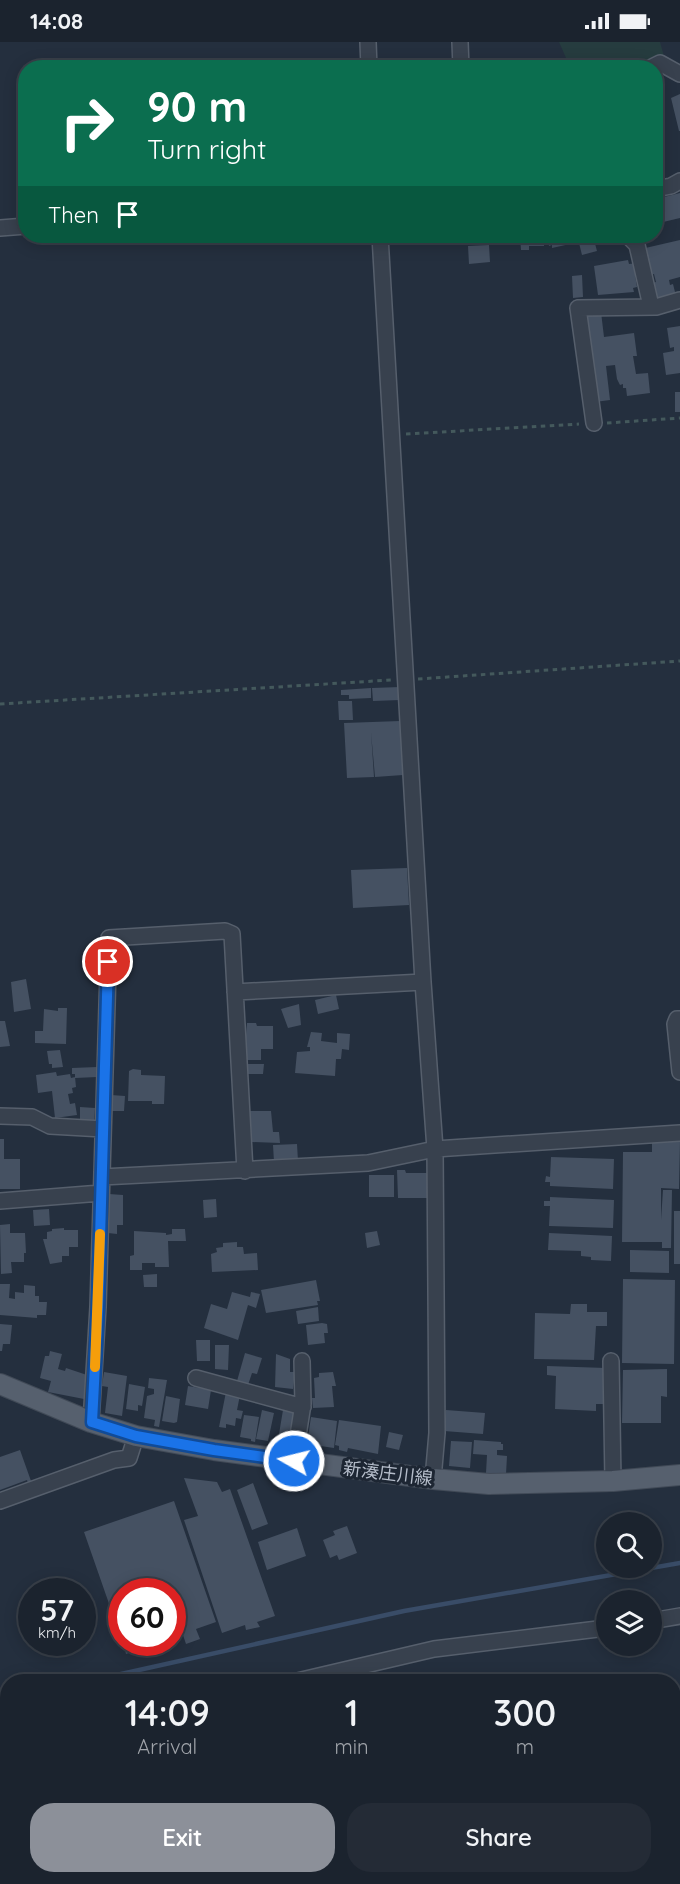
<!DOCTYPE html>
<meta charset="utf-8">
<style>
:root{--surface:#1b232e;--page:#242b36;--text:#f1f3f6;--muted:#a0a4aa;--line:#39404a;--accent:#8c9099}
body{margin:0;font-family:Quicksand,"Noto Sans JP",sans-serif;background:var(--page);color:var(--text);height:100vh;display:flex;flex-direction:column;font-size:22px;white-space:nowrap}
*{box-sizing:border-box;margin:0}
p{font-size:20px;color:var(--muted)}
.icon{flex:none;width:33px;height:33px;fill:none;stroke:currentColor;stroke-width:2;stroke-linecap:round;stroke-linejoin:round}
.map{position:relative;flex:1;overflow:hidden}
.drawer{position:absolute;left:0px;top:1632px;width:681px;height:210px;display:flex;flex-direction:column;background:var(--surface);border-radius:24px 24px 0 0;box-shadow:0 3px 15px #0003,0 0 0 2px var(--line)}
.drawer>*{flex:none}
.top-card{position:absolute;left:18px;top:18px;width:645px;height:183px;border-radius:24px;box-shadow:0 3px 15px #0003,0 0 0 2px var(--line);background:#0b6e4f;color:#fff;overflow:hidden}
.buttons{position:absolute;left:596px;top:1470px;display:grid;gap:12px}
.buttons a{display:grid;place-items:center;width:66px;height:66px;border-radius:50%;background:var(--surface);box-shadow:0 3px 15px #0003,0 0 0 2px var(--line);font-size:30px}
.speed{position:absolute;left:18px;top:1536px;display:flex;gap:12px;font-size:30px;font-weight:700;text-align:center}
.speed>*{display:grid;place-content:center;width:78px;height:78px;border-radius:50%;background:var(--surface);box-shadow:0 3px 15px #0003,0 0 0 2px var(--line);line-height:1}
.speed small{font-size:15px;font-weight:400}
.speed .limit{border:9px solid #d22;background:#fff;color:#111}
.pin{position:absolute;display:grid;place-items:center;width:51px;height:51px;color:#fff;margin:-26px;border:3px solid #fff;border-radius:50%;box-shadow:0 2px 6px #0007}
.me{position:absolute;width:66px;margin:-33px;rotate:278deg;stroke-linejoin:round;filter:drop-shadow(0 0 4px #0008)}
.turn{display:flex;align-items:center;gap:21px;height:126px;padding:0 30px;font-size:27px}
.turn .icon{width:78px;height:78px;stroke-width:2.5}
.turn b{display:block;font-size:42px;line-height:51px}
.then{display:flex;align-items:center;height:57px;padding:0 30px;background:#0003;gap:12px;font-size:22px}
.eta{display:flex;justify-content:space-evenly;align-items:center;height:102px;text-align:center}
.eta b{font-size:36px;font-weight:600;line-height:42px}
.cta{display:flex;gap:12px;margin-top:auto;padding:12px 30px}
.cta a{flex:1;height:69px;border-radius:24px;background:var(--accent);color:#fff;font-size:24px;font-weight:600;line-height:69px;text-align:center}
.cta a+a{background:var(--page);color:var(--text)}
.status{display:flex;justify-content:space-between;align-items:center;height:42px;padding:0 30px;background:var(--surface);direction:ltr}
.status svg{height:16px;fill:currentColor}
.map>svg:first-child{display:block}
.green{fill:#263c3f}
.water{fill:#394c67}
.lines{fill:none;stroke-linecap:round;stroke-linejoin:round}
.stream{stroke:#394c67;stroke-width:4.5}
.building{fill:#455162}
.minor-casing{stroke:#565f6c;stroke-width:18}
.major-casing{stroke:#414a57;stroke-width:22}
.path{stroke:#44595c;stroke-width:3;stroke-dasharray:4.5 4.5;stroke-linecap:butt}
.minor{stroke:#38414e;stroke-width:15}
.major{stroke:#56606e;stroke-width:20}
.route-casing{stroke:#114b97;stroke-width:15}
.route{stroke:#1a73e8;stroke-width:10}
.slow{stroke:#f59e0b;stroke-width:10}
.labels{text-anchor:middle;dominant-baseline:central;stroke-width:6;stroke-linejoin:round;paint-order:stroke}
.street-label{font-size:18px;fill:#b4bcc9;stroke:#1d2633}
</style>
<div class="status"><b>14:08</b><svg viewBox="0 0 49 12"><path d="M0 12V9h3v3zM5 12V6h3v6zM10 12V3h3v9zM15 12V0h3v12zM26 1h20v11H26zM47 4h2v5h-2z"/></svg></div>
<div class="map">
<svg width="680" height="1842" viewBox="0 0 680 1842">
<rect width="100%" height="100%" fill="#242f3e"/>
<path class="green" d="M559 0H660L665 18 613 19 592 25H570Z"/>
<path class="water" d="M674 1667 680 1670V1842H270L273 1838 267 1835 674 1834Z
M7 1819 8 1834 191 1835 181 1842H0V1822Z"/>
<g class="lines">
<path class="stream" d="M85 1640 404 1569 680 1521
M0 1659 8 1657"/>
</g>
<path class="building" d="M680 52V89H679L671 56Z
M656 88 664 111 656 114Z
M680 151V176L659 181 657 160 665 158 664 155Z
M520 194H544V204H529V208H521Z
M547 194H568L570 202 552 206V203L549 204Z
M593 194 597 209 582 213 578 197Z
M680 198V235L669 238 670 243 673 242 676 254 657 258 649 242 656 240 654 232 650 233 641 207Z
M489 203 490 220 469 222 468 204Z
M628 218 629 222 637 221 639 232 635 233 637 245 633 246 634 250 598 253 594 224Z
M582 233 583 255 573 256 572 234Z
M601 270 604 295 634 291 637 314H633L636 332 648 331 650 351 627 354 626 346H623V342L620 343 617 337 615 323 606 324 610 358 595 360 585 272Z
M680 284V331L666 333 663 311 674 309V305L670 306 667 286Z
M675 350H680V370H675Z
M400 645V658L373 659 372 646Z
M371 646V656L349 657V653H341V648Z
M338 659H352L353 678H339Z
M400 679 403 733 375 735 371 690 374 735 347 736 344 681Z
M407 826 409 863 353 866 351 828Z
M26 937 31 967 14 970 11 940Z
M336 953 339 967 318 972 315 958Z
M299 962 301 983 288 986 281 967Z
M58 966H67L66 1002 35 1001V989H43L44 967 58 969Z
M0 979H5L10 1004 0 1005Z
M247 981H256L257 984H273V1007H261V1018H244Z
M311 990 322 991 321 999 337 1001V991L350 992 349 1008 342 1007 341 1017H336L335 1034 295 1031 297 1010 310 1009V1005H307Z
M60 1008 63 1025 52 1026V1022H49L47 1009Z
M248 1022H264L263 1032H247Z
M97 1025V1035L75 1036V1032H72V1026Z
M133 1027 141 1028V1033L165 1034 164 1062H152V1059H128L129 1029Z
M56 1030 57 1034 70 1032 71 1036 75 1035 76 1045 72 1046 73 1051 68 1052 70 1062 75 1061 77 1073 55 1076 52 1049 38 1051 36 1033Z
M111 1053 125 1054 124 1069H111Z
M80 1065 95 1066 94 1079 80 1078Z
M250 1069H271L273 1090H279L280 1101 252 1100V1095H249L248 1072Z
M0 1097H4V1117H20V1147H0Z
M652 1099H680L679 1147 661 1146V1178L663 1148H672L671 1206H662V1200H622L623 1110H652Z
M297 1102 298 1119 274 1120 273 1103Z
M551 1115 614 1117 613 1147 550 1144V1140H545L546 1134 550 1135Z
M397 1128H405L406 1131H428V1156H398Z
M369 1133H394V1155H369Z
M109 1152 123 1153V1183H117V1192L108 1191Z
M550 1155 614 1158 613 1186 549 1184 550 1164H544V1159H550Z
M216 1157 217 1175 204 1176 203 1158Z
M49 1167 50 1183 34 1184 33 1168Z
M674 1169H680V1222H674Z
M10 1182V1191H25L26 1211H24V1220H11L12 1231 1 1232 0 1183Z
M64 1186V1188H78V1205H69V1214H62V1220L50 1222 43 1197H47V1190L52 1189V1187Z
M172 1187H185L186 1199H168L169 1225H155V1221H142V1228H130V1214L134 1213V1189L166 1191V1193L172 1192Z
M377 1189 380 1203 367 1206 365 1191Z
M549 1191 612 1194 611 1219 591 1218V1215L581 1214V1209L548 1208Z
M237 1200V1205H243L244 1212 257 1211 258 1228 212 1230 211 1212 217 1210 216 1206 223 1205V1201Z
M630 1208 669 1209V1231L630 1230Z
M157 1232V1245H144L143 1233Z
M623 1237 675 1238 674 1322 622 1321Z
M316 1238 320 1259H317L318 1263 266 1271 261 1248Z
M0 1242H10L9 1256 15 1257V1250L24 1251V1243L35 1244V1254H39V1260H47L46 1273H37V1276L0 1273Z
M232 1250 250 1255 251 1250 260 1252 256 1266 248 1263 238 1298 204 1286 211 1262 227 1267Z
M571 1262H587V1270H607V1284H596L594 1318 534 1317 535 1271 570 1272Z
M318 1265 319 1279 298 1282 296 1269Z
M322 1281 327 1282 328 1291H324L325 1301 308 1303 306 1283Z
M0 1282 12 1283 10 1302H3L2 1309H0Z
M196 1298H210V1319H197Z
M215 1303H229L228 1328 215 1327Z
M50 1309 62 1312 58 1327 65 1329 66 1326 87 1333 84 1357 48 1350 51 1339 40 1336 45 1314H49Z
M245 1311 262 1316 257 1332 252 1331 248 1343 237 1339Z
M276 1312 290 1317V1330H295L293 1347 275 1345Z
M547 1324 606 1326 605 1362H596V1369L555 1367 556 1334 547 1333Z
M667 1327V1355L661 1354V1381H622L623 1328Z
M104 1330 127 1334 122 1374 105 1371 108 1345 102 1344Z
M333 1330 336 1344H332L334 1365 313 1366 312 1356H315L314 1336 319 1335V1331Z
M149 1336 167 1338 159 1385 154 1384 155 1378 144 1376 147 1354 154 1352V1347L148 1346Z
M129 1342 145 1345 142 1364 138 1363V1369L126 1367Z
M188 1344 211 1348 208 1367 185 1363Z
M226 1350 240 1353 237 1368 243 1369 241 1377 236 1376 235 1384 226 1382V1386L219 1385Z
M166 1354 180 1357 177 1380 174 1381 162 1379Z
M262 1368 274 1371 268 1399 256 1397Z
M283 1368 297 1372 293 1395 279 1392Z
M446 1368 485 1371 483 1392 444 1389Z
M244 1373 259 1375 255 1400 251 1399V1397L240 1395Z
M311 1375 337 1379 334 1406 307 1402Z
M339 1378 381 1384 378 1412 348 1406 347 1410 339 1408V1404L335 1403Z
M389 1390 403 1393 399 1408 386 1405Z
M474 1398 501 1400V1402H503V1408H497V1413L507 1414 506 1432 486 1431 487 1413 473 1412Z
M451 1399 472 1400 470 1426 449 1424Z
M20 1408 31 1439 28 1441 27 1438 0 1448V1415Z
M184 1436 217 1440 222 1450 230 1447 275 1574 257 1580 260 1585 246 1588 245 1583 222 1591 184 1478 198 1474Z
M253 1441 268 1482 252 1488 237 1448Z
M174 1459 216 1580 196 1587 200 1597 186 1602 183 1593 172 1596V1550H122L121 1596 84 1490Z
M347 1484 357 1511 339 1518 337 1513 330 1516 323 1498 335 1493 333 1489Z
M297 1486 306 1514 267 1528 258 1500Z
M123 1600H159V1601L126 1612Z"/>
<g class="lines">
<defs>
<path id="minor" d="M368 0 369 26
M460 0 461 26
M650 26 660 21 680 32
M656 147 671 144 680 139
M0 186 26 184
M380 194 423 940 435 1107 437 1391 433 1437
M628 194 637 203 651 264
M594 381 578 266 656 265 680 258
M235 950 423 940
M680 977H677L675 982 680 1030
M0 1074 32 1075 50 1084 103 1087
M102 1135 368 1121 435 1107 680 1091
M0 1159 101 1151
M611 1319 613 1439
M196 1336 303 1365
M91 1380 98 1265 109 896 225 889 232 892 245 1129
M294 1419 303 1362 302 1319
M0 1459 114 1418 129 1416 136 1394
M651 1579 680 1574
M293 1640 434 1607 606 1586
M0 1710 8 1707"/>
<path id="major" d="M0 1342 91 1380 136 1394 214 1408 433 1437 489 1442 613 1439 680 1433"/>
</defs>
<use href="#minor" class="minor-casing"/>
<use href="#major" class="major-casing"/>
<path class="path" d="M607 381 680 376
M406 392 579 382
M418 637 680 619
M0 662 391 638"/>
<use href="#minor" class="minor"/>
<use href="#major" class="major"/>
</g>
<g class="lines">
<defs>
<path id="route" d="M108 920 98 1265 92 1380 136 1394 214 1408 294 1419"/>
</defs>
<use href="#route" class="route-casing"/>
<use href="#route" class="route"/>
<path class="slow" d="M95 1325 100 1192"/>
</g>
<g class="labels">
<g class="street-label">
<text transform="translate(388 1431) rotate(7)">新湊庄川線</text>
</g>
</g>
</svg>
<div class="buttons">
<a><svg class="icon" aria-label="search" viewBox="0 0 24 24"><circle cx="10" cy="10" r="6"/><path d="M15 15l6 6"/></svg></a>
<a><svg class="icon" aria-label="layers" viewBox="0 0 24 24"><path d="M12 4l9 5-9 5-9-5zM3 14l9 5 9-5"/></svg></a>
</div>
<div class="speed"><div>57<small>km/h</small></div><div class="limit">60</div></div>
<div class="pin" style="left:108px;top:920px;background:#d93025"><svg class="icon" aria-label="arrive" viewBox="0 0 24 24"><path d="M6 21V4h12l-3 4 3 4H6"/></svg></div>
<svg class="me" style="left:294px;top:1419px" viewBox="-20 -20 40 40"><circle r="17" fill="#1a73e8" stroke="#fff" stroke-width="3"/><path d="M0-11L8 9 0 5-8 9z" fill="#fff"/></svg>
<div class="top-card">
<div class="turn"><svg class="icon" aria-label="right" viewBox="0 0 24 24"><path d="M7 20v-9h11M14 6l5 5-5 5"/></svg><div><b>90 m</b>Turn right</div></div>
<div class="then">Then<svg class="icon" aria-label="arrive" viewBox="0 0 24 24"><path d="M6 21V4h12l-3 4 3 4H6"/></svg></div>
</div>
<section class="drawer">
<div class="eta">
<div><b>14:09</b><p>Arrival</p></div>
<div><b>1</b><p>min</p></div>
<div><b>300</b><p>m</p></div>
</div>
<div class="cta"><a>Exit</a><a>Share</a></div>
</section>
</div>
